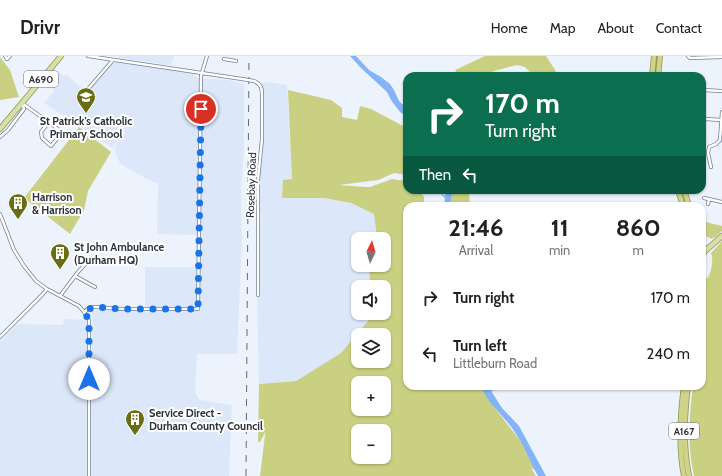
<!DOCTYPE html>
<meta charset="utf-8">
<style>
:root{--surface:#fff;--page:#f2f2f2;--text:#222;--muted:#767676;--line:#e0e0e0}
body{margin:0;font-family:Cabin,sans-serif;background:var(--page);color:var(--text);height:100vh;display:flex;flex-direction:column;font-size:15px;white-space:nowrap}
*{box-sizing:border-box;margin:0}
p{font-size:13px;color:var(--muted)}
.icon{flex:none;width:22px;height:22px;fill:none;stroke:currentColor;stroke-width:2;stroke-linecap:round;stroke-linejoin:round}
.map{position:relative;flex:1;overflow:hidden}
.panel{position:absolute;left:403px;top:146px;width:303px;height:188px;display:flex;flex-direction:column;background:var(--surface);border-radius:12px;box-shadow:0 1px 3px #0004}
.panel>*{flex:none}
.guide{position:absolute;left:403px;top:16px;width:303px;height:122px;border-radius:12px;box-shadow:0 1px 3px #0004;background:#0b6e4f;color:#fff;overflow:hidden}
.needle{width:26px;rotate:5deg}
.buttons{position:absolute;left:351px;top:176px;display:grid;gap:8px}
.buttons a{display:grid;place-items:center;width:40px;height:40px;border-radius:8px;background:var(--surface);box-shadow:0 1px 3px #0004;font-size:20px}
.pin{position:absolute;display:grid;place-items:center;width:34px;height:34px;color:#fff;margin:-17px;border:2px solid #fff;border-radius:50%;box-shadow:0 1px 4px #0007}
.me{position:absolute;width:44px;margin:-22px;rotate:0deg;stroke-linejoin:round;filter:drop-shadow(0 0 3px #0008)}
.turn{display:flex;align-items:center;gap:14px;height:84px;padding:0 16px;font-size:18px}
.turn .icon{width:52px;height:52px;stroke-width:2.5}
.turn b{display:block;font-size:28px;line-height:34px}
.then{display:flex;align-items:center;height:38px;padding:0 16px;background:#0003;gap:8px;font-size:15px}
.eta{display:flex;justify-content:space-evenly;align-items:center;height:68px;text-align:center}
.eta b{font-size:24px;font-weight:700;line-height:28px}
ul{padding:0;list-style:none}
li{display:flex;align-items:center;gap:12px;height:56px;padding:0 16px}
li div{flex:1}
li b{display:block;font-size:15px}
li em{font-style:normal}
header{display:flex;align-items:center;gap:24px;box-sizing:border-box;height:56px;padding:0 20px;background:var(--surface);border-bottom:1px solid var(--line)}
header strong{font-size:19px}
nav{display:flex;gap:22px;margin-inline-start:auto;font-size:14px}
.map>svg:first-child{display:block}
.built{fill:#dce8fa}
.green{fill:#cad081;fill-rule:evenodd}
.water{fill:#85b3f7}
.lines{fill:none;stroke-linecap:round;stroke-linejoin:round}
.stream{stroke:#85b3f7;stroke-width:1}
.minor-casing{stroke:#717f94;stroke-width:4}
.primary-casing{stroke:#8e945a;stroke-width:6}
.trunk-casing{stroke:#8e945a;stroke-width:6}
.minor{stroke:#fff;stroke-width:2.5}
.primary{stroke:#dadfa6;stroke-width:4.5}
.trunk{stroke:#ced488;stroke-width:4.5}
.rail{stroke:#646a74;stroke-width:1;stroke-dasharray:7 7;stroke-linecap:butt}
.minor-bridge-casing{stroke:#717f94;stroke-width:4;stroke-linecap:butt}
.minor-bridge{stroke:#fff;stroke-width:2.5}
.route{stroke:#1a73e8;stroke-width:7;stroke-dasharray:0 12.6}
.labels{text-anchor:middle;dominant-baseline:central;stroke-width:4;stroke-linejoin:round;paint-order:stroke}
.shield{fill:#fff;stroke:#6b7076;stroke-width:1}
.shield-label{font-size:10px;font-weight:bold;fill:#2c323b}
.poi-label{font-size:11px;font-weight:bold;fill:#2c323b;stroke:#fff;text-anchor:start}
.street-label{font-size:11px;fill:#2c323b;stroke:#fff}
</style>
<header>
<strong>Drivr</strong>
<nav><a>Home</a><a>Map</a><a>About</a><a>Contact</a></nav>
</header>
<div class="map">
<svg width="722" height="420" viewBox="0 0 722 420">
<rect width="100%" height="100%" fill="#edf3fd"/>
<path class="built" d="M118 0H174V3H172L171 9 118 2Z
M113 5 193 18 199 22 228 24 244 28V94L241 131 242 183 237 298H197L195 337 200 344 232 349 229 420H0V286L18 268 63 269 64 263 89 264V336H92V256L95 254 114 255H145V211H196V179L157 178 158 128 147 123 127 112 120 107 116 99 115 91 123 74 113 92 44 47 55 34 51 31 53 27 48 22 55 13 64 20 66 18 86 36Z
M269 26 287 29 292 123 282 142H324L351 147 374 158 377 183H358V209H372L369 214 371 231H358V257H373V259L341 297 296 325 259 328 257 243 258 238 257 141 262 83 261 29 263 27Z"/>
<path class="green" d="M485 0H546L557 17 561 20H534L525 11 517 9 494 15 479 20H459L455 14Z
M0 1 10 14 19 41 0 44Z
M288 34 331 44 342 52V61L357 64 360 50 371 53 405 71 407 81V119L394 117 378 124 339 129 365 131H370L392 123 407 125V134H418V136L421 137 424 141V146L423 150H407V330H480L485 336 488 343 522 387 535 414 531 412 536 420H260L265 379 266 375 260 386H258L259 328 296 325 341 297 373 259V257H384V231H371L369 214 372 209H384V183H377L374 158 351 147 324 142H282L283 124 292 123ZM358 279H384V305H358ZM358 327H384V353H358ZM358 375H384V401H358Z
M79 71 111 96 88 135 84 154 70 178 24 142Z
M453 134H469L470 150H450Z
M702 165 722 170V175C713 184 712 185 702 177Z
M722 185V420H694C687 389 689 361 693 330H702V221L708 222C711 214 714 205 711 197Z"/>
<path class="water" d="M350 0H356L369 14 381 21 390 28 394 34 399 45 407 53V61L400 56 391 44 387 36 361 12Z
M438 134 445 140 446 134H453L450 150H444L445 142 439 136Z
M480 330H488L502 352 519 370 546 420H538C530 406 525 391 516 378 510 368 502 360 494 351 488 345 485 337 480 330Z"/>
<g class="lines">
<path class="stream" d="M492 335 494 330"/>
<defs>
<path id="minor" d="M5 0 7 3 10 0
M88 0 242 23
M688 0 690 2 722 1
M224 3 236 5
M254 25C261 28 262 32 262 39V83L258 123V239
M88 33 113 4
M702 34 722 35
M22 47 58 73
M705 63 722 64
M49 66 41 76 42 82 51 90 56 84
M0 81 8 74 24 53 22 47
M711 111 708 97 709 91 716 88 720 84 722 56
M704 142 722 146
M708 148 709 143
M0 158 14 194 24 210 36 225 47 233 79 250 84 256 89 264V420
M75 220 95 231
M60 240 78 216 91 202 99 208
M84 256 91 251H97L106 252 122 253H198L201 20 207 0
M0 281 42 239 47 233"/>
<path id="primary" d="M0 73 22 47 61 0
M704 196 722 180"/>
<path id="trunk" d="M652 20 654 0
M658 20 660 0
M678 134 683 150
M684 134 689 150
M702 188C706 192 705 196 702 200
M684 330C680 360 678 390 684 420
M688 330C684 360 683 390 689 420"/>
</defs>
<use href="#minor" class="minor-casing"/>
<use href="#primary" class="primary-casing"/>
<use href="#trunk" class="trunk-casing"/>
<use href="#minor" class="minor"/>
<use href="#primary" class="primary"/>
<use href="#trunk" class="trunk"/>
<path class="rail" d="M246 420 249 0"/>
<defs>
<path id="minor-bridge" d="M242 23 254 25"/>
</defs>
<use href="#minor-bridge" class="minor-bridge-casing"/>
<use href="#minor-bridge" class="minor-bridge"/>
</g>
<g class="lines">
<path class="route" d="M89 323V264L84 256 91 252 97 251 106 252 122 253H198L201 53"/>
</g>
<defs>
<symbol id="school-pin" viewBox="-11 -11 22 30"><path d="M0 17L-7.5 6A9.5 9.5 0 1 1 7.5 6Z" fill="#6a6e12" stroke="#fff"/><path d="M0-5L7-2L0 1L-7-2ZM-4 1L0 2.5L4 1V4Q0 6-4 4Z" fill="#fff"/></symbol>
<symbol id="building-pin" viewBox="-11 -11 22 30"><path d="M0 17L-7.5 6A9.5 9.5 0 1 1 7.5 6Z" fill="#6a6e12" stroke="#fff"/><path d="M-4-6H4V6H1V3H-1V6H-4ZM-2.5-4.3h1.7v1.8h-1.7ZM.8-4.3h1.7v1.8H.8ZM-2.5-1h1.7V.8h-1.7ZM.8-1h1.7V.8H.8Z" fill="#fff"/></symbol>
</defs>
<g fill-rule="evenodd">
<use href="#school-pin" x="75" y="30" width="22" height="30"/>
<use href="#building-pin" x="7" y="136" width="22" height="30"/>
<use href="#building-pin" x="49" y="186" width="22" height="30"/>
<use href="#building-pin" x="124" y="352" width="22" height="30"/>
</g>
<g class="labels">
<g class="shield">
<rect x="24" y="15" width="34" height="16" rx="3"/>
<rect x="669" y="367" width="30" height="16" rx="3"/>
</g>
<g class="shield-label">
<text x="41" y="23">A690</text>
<text x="684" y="375">A167</text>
</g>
<g class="poi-label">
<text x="86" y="65" text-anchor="middle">St Patrick's Catholic<tspan x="86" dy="13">Primary School</tspan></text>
<text x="32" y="141">Harrison<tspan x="32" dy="13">&amp; Harrison</tspan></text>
<text x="74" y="191">St John Ambulance<tspan x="74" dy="13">(Durham HQ)</tspan></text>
<text x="149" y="357">Service Direct -<tspan x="149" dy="13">Durham County Council</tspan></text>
</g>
<g class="street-label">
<text transform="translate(251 129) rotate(-88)">Rosebay Road</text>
</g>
</g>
</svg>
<div class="buttons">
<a><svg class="needle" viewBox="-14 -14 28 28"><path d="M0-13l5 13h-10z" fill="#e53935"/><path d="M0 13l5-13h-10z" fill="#767676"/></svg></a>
<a><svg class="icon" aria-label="sound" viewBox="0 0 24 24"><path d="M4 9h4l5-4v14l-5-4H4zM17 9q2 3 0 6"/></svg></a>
<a><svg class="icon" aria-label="layers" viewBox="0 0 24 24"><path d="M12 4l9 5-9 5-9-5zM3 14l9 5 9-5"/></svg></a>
<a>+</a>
<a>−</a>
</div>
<div class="pin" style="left:201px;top:53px;background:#d93025"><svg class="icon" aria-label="arrive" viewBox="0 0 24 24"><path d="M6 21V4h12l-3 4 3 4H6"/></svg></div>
<svg class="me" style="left:89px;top:323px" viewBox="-20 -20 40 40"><circle r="19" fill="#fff"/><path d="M0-13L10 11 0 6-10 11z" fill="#1a73e8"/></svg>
<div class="guide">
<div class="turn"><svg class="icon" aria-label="right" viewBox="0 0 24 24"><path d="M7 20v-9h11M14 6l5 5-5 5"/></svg><div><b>170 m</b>Turn right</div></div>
<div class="then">Then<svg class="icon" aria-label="left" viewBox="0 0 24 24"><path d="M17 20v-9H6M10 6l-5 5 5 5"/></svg></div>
</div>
<section class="panel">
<div class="eta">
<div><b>21:46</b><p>Arrival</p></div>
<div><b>11</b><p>min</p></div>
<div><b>860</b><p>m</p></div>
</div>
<ul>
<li><svg class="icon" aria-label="right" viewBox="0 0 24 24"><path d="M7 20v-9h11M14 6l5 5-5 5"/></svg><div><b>Turn right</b></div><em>170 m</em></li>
<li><svg class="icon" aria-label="left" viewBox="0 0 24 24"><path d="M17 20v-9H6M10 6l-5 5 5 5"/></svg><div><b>Turn left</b><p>Littleburn Road</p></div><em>240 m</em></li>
</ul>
</section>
</div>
